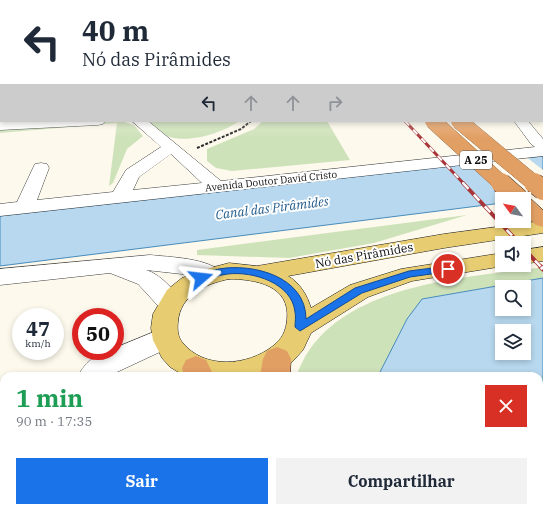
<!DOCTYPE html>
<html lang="pt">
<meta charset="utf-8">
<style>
:root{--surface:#fff;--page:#f2f2f3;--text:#1f2937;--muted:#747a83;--accent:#1a73e8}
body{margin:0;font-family:"IBM Plex Serif",serif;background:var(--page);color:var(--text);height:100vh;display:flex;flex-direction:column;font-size:15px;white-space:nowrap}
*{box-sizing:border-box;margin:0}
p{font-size:13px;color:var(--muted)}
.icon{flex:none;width:22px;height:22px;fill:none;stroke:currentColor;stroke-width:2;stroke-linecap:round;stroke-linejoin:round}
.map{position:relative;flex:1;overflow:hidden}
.panel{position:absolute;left:0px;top:372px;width:543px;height:140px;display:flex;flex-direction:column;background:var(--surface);border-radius:12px 12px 0 0;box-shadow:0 2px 6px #0003}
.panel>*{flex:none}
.banner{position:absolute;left:0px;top:0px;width:543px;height:122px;box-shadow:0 2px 6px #0003;background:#fff;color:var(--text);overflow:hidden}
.needle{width:26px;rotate:302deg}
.controls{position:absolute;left:495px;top:192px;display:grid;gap:8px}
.controls a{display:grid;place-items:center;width:36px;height:36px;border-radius:0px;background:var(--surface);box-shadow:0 2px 6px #0003;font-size:20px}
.speed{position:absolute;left:12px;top:308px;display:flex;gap:8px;font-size:20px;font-weight:700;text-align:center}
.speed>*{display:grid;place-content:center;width:52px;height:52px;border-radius:50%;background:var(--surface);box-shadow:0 2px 6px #0003;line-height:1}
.speed small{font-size:10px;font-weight:400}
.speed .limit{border:6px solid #d22;background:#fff;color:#111}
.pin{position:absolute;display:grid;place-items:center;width:34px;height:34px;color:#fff;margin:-17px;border:2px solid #fff;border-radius:50%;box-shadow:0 1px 4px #0007}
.me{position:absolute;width:44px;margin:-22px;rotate:73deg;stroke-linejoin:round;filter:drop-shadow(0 0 3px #0008)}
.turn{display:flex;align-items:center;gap:14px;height:84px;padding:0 16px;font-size:18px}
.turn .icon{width:52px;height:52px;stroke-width:2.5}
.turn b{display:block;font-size:28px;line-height:34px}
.lanes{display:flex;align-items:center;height:38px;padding:0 16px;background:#0003;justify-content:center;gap:20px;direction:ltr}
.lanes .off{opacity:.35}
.round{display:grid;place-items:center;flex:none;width:42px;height:42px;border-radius:0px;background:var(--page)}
.headline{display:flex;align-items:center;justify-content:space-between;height:68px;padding:0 16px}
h1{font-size:24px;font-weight:800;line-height:30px;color:#1e9e55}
.primary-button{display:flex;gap:8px;margin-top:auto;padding:8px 16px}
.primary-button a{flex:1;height:46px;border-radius:0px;background:var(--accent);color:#fff;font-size:16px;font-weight:800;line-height:46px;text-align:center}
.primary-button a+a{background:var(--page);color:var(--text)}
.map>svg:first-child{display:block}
.green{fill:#cee2ba}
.water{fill:#b7d8ee;stroke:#478bbc;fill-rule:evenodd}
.pier{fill:#fdf9ec}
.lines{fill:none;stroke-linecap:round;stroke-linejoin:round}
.minor-casing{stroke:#3e3e3e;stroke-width:1}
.major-casing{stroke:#1c1c1c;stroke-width:1}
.highway-casing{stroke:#1c1c1c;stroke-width:1}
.path{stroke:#2d2d2d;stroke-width:2;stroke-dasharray:3 1.5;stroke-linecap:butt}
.minor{fill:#fff;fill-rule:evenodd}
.major{fill:#e7cc71;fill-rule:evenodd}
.highway{fill:#e29f64;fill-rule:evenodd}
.rail-far2-casing{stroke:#a93539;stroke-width:3}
.rail-far1-casing{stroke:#a93539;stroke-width:4}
.rail-casing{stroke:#a93539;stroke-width:5}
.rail-far2{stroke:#fff;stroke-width:2;stroke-dasharray:6;stroke-linecap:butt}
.rail-far1{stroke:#fff;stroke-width:2.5;stroke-dasharray:8;stroke-linecap:butt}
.rail{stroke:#fff;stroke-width:3.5;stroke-dasharray:10;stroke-linecap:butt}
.highway-bridge-far1-casing{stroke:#1c1c1c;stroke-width:16;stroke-linecap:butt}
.highway-bridge-casing{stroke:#1c1c1c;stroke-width:21;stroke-linecap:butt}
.highway-bridge-far1{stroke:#e29f64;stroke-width:16}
.highway-bridge{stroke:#e29f64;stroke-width:20}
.route{fill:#1a73e8;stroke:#114b97}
.labels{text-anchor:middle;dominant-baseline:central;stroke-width:4;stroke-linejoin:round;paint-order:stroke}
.far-street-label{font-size:10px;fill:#0b0b0b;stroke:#fff}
.shield{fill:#fff;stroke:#545454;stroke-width:1}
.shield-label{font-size:11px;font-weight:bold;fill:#0b0b0b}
.street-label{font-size:12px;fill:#0b0b0b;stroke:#fff}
.water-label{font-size:13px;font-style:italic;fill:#255e8d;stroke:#fff}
</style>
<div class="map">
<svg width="543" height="512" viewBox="0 0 543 512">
<rect width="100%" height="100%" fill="#fdf9ec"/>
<path class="green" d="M121 121 134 125 143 136 127 149 113 183 109 186 117 123 0 133V128Z
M150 121H239C219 136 164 152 150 121Z
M263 121H327L350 160 232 171 216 168 207 161V149L254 129Z
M467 215 374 243 289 258 197 255V250Z
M543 267V278L422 299 378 376H296C300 367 304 357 310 349 359 282 467 278 543 267Z
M311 508H369V512H312Z"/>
<path class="water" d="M543 156V198L502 199V203L0 266V216Z
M543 278V512H369V508H539V376H378L407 319 422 299ZM502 287H524V309H502ZM502 331H524V353H502Z
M61 508H191L192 512H61Z"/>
<path class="pier" d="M525 156 543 170V200L524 202 505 199 467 162Z"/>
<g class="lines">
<defs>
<path id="minor" d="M542 74H543V81H542Z
M105 121 103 124 98 125 0 130V122Z
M132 121H148L221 181 535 147 531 144 514 121H528L543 139V156L0 216V204L17 202 33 168 35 164 41 163 47 164 49 168 37 200 113 192 126 170 161 147ZM171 154 202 183 133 190 139 177Z
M150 255C168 257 212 258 222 274L218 279 210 282 191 275 146 270C160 274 175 290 182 303L179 309 170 312 161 309 138 284 110 273 0 285V269Z
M166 327 175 331 179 338 175 345 117 372 113 376H78C85 362 99 351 115 351V348Z
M4 491V508H26V512H0V493Z"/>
<path id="major" d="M543 221V233L444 248 288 276C300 283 307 295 311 308L350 285 401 269 502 253V265H510L412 281 368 297 311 333 303 350 293 361 270 376H185L170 367 162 358 153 340 151 328 153 314 167 290 182 278 210 268 229 263 257 266 444 234ZM229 279C255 279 291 285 287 320 286 331 282 339 273 346 248 366 204 370 182 342 178 337 177 329 178 322 180 295 205 284 229 279Z
M543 247V261L524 264V250Z"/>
<path id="highway" d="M524 197 531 199 543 210V227L536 225 524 214V199H517Z
M277 347 287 351 291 359 290 376H260L263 359 267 351Z
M196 356 206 360 214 376H184L182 368 186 360Z
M212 508H248L250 512H212Z
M268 508H304L306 512H268Z"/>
</defs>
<use href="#minor" class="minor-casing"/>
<use href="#major" class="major-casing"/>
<use href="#highway" class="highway-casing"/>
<path class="path" d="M197 148 241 129 251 121"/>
<use href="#minor" class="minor"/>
<use href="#major" class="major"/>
<use href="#highway" class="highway"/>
<defs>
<path id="rail-far2" d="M405 121 464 184"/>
<path id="rail-far1" d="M463 183 519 243
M524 249 542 268"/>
<path id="rail" d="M541 267 543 269"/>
</defs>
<use href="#rail-far2" class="rail-far2-casing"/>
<use href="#rail-far1" class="rail-far1-casing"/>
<use href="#rail" class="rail-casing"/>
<use href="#rail-far2" class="rail-far2"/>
<use href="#rail-far1" class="rail-far1"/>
<use href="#rail" class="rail"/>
<defs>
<path id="highway-bridge-far1" d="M433 121 502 184
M459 121 535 184"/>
<path id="highway-bridge" d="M501 183 519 199
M534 183 543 190"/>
</defs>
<use href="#highway-bridge-far1" class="highway-bridge-far1-casing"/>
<use href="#highway-bridge" class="highway-bridge-casing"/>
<use href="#highway-bridge-far1" class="highway-bridge-far1"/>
<use href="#highway-bridge" class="highway-bridge"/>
</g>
<linearGradient id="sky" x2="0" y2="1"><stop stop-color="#94c2ea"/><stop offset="0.49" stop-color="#fefcf6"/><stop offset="1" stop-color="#fefcf6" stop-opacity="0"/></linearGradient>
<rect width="543" height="138" fill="url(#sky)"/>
<path class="route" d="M448 266 452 267V271L410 277 362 293 300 331 295 327C295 322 296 317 295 312 292 283 253 271 228 274 218 275 210 279 201 281L196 278C201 272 211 271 219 269 252 263 306 276 306 319L355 288 409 271Z"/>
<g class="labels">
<g class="far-street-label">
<text transform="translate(271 181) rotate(-6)">Avenida Doutor David Cristo</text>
</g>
<rect class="shield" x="460" y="151" width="32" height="18" rx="3"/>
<g class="shield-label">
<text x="476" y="160">A 25</text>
</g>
<g class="street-label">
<text transform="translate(364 255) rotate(-10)">Nó das Pirâmides</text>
</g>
<g class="water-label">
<text transform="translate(272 208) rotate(-7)">Canal das Pirâmides</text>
</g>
</g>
</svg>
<div class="controls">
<a><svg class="needle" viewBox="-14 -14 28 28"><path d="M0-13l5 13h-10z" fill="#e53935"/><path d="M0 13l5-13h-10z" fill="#747a83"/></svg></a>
<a><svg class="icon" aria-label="sound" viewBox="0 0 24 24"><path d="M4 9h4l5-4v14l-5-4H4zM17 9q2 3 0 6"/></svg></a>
<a><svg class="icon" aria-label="search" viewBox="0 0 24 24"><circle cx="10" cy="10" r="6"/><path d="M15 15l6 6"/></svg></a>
<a><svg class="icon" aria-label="layers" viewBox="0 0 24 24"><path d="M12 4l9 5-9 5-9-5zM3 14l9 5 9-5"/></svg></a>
</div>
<div class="speed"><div>47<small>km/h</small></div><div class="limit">50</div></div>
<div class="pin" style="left:448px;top:269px;background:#d93025"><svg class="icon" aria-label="arrive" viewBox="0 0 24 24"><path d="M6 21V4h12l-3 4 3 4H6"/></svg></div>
<svg class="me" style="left:201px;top:278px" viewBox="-20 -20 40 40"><path d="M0-17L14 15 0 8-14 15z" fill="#1a73e8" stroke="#fff" stroke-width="4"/></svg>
<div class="banner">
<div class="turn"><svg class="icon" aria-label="left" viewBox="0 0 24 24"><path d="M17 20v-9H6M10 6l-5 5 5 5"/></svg><div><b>40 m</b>Nó das Pirâmides</div></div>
<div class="lanes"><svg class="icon" aria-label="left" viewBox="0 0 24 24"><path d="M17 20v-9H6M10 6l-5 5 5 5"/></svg><svg class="icon off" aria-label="ahead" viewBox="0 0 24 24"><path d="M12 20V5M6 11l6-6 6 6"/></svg><svg class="icon off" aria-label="ahead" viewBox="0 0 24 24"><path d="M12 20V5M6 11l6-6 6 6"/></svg><svg class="icon off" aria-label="right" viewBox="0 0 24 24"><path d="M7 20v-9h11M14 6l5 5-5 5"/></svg></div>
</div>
<section class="panel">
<div class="headline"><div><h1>1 min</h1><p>90 m · 17:35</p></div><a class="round" style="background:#d93025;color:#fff"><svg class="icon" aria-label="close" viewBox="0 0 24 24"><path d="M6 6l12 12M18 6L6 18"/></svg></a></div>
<div class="primary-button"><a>Sair</a><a>Compartilhar</a></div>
</section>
</div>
